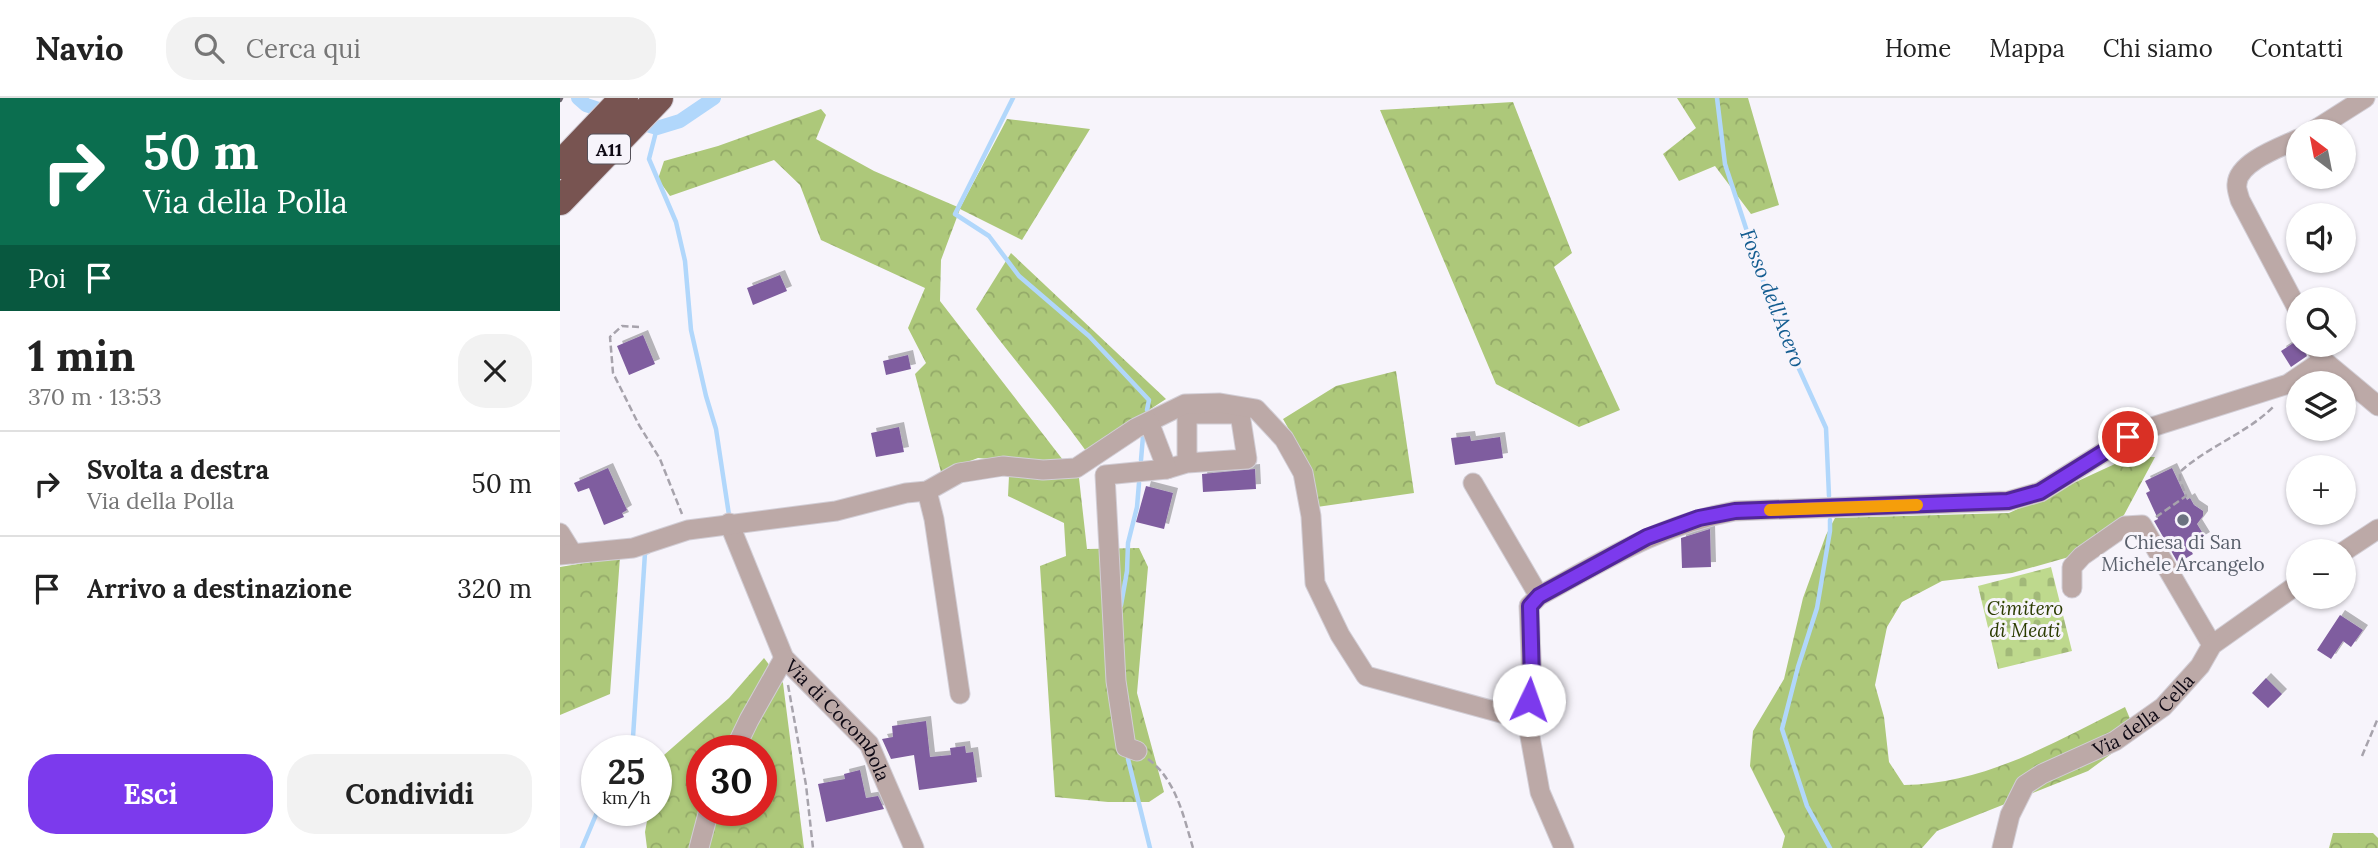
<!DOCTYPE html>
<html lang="it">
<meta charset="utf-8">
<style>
:root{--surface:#fff;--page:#f2f2f2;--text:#222;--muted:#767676;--line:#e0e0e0;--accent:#7c3aed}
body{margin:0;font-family:Lora,serif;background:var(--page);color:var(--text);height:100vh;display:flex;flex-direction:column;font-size:26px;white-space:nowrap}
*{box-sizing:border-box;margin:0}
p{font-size:23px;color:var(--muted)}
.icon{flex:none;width:38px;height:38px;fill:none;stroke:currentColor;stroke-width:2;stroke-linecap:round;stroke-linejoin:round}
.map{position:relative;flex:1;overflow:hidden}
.panel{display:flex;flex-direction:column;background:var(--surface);width:560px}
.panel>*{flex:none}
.guide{background:#0b6e4f;color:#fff;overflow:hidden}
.needle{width:46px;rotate:328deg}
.fabs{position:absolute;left:1726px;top:21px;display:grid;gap:14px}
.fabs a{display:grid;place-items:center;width:70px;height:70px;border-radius:50%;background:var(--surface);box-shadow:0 2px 5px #0004;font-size:35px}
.speed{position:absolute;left:21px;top:637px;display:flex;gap:14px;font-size:35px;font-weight:700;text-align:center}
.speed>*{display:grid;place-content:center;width:91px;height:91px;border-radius:50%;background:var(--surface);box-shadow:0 2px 5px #0004;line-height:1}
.speed small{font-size:18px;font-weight:400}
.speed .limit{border:10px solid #d22;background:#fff;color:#111}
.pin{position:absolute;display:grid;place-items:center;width:60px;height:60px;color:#fff;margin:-30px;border:4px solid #fff;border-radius:50%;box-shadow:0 2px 7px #0007}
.me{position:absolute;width:77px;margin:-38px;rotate:3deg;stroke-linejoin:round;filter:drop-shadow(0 0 5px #0008)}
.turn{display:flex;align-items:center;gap:24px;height:147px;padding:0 28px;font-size:32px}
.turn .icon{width:91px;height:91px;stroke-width:2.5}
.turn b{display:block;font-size:49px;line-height:60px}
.then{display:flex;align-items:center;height:66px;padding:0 28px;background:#0003;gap:14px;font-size:26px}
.round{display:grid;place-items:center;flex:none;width:74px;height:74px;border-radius:28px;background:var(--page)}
.summary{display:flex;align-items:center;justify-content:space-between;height:119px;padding:0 28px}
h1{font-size:42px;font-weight:800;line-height:52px}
.button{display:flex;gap:14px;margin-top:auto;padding:14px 28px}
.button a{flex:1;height:80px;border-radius:28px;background:var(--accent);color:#fff;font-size:28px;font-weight:800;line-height:80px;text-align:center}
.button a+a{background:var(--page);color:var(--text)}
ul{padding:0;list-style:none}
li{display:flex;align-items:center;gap:21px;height:105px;padding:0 28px;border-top:2px solid var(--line)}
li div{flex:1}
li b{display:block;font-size:26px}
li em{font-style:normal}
header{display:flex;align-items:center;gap:42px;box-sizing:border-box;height:98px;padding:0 35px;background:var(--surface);border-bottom:2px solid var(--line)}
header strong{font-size:33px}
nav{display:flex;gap:38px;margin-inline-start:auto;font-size:24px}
.search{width:490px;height:63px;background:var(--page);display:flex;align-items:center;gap:18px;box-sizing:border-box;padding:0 24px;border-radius:28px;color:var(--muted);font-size:26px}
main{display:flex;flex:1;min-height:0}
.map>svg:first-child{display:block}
.forest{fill:url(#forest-crowns);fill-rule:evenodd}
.cemetery{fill:url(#cemetery-stones)}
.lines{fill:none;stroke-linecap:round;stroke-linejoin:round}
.stream{stroke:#b1d7fb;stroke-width:4.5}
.canal{stroke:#b1d7fb;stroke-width:14}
.building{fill:#7f5d9f;filter:url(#shadow)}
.minor-casing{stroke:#d2ced6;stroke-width:21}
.highway-casing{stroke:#d2ced6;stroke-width:30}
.path{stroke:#a7a3ac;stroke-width:2.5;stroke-dasharray:7 3.5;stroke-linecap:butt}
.minor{stroke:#bca9a7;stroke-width:19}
.highway{stroke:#785451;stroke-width:28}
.rail{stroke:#69656e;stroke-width:4.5}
.route-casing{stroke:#51269a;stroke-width:18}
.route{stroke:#7c3aed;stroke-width:12}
.slow{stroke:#f59e0b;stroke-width:12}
.worship-dot{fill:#6b7280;stroke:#f7f4fb;stroke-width:2.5}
.labels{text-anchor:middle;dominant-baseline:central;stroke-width:6;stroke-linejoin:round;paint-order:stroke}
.shield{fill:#f7f4fb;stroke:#545059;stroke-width:2}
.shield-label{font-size:18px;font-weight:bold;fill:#0e0914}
.worship-label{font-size:19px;fill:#5b616d;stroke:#f7f4fb}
.park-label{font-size:19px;font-style:italic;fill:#2b3b00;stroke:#f7f4fb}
.street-label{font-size:19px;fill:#0e0914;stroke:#f7f4fb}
.water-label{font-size:21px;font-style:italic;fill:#135c90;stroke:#f7f4fb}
</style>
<header>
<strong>Navio</strong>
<div class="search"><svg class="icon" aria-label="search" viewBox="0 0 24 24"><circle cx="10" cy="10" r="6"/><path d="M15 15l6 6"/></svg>Cerca qui</div>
<nav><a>Home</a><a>Mappa</a><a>Chi siamo</a><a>Contatti</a></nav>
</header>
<main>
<section class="panel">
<div class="guide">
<div class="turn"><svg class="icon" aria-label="right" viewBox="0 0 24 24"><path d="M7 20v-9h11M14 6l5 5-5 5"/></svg><div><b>50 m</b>Via della Polla</div></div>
<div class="then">Poi<svg class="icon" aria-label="arrive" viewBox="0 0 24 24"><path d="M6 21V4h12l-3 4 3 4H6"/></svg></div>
</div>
<div class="summary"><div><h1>1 min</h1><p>370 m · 13:53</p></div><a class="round"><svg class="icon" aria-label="close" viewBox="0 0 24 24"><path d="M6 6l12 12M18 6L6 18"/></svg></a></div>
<ul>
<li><svg class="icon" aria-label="right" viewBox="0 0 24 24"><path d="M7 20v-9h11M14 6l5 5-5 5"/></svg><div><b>Svolta a destra</b><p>Via della Polla</p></div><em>50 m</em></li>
<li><svg class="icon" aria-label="arrive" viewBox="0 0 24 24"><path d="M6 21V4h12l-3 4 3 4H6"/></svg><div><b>Arrivo a destinazione</b></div><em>320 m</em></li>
</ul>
<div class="button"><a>Esci</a><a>Condividi</a></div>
</section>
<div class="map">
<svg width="1818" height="750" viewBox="0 0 1818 750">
<defs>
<pattern id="forest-crowns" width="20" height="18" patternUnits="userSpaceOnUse" patternTransform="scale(1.75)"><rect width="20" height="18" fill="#adc87a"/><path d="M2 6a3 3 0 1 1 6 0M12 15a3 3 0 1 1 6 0" fill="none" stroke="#94aa69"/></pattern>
<pattern id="cemetery-stones" width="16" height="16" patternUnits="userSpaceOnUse" patternTransform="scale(1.75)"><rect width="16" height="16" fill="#bed98d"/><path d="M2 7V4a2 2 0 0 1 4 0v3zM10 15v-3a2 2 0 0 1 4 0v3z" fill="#a2b979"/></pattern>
<filter id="shadow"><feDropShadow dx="5" dy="-5" stdDeviation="0" flood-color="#0004"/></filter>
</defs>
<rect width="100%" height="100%" fill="#f7f4fb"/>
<path class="forest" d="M1117 0H1188L1219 107 1191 116 1155 68 1119 83 1103 56 1136 30Z
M953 4 1012 155 994 169 1060 312 1019 329 936 286 820 12Z
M261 11 266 17 256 41 314 73 400 110 447 21 530 31 462 142 400 111 381 162 380 203 503 362 465 364 418 360 381 374 355 276 366 265 348 230 365 190 261 142 240 87 214 62 110 98 98 81 104 63 158 48Z
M451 155 606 301 526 353C491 304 451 259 416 211Z
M836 273 854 395 757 409 744 358 723 321 776 288Z
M1570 359H1595L1564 417 1516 457 1452 475 1382 483 1342 504 1327 529 1315 587 1324 619 1329 664 1344 687C1425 686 1495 644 1565 609L1577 637 1528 673 1377 733 1362 750H1222L1225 738 1190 668 1193 633 1224 581 1243 500 1266 437 1275 420 1449 415Z
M449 378 519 380 527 451 579 450 588 469 577 595 604 694 589 704H548L495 699 480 468 506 458 504 425 448 398Z
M60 459 50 596 0 617V469Z
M204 560 223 585 244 750H87L85 734 89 712H96V679L104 657 169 600ZM142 653H201V712H142Z
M1773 735H1813L1818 740V750H1769Z"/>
<path class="cemetery" d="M1491 469 1512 553 1438 571 1418 488Z"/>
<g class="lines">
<path class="stream" d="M453 0 395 116 429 138 459 178 529 238 589 302 587 312
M1157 0 1165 66 1214 216 1266 330 1269 398
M97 30 89 61 116 124 125 163 131 232 146 298 156 331 169 417
M581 362 583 338
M1270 422V433L1257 510 1238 569 1222 631 1247 708 1270 750
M561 507 567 473 568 445 577 409 579 385
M66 653 73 639 85 455 88 454
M568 661 590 750
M22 750 38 712"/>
<path class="canal" d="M18 0 26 7 51 15
M74 23 97 30 120 23 154 0"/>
</g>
<path class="building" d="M220 177 227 193 193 207 187 190Z
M83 237 95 266 69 277 57 248Z
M1738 242V247H1741L1747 258 1731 269 1721 253Z
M348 257 351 271 326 277 323 263Z
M339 329 344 354 316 359 311 335Z
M910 338 911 343 940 339 943 360 895 367 891 340Z
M48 370 67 412 62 415 64 419 44 427 29 390 18 394 14 385Z
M1612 370 1627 402 1630 400 1634 407 1643 413V418L1637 426 1645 439 1628 449 1633 456 1618 465 1594 423 1598 421 1586 395 1590 393 1585 383Z
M695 371 696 391 643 394 642 376Z
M586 388 613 395 604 431 576 424Z
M1150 431 1151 469 1122 470 1121 440Z
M1780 517 1803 532 1791 549 1783 543 1771 561 1757 552Z
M1706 580 1722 596 1708 610 1692 595Z
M366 623 370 659 391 657 390 650 405 648 406 655 413 654 417 684 359 692 354 657 331 661 322 641 333 639 332 628Z
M300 672 306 700 318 698 324 711 266 724 258 686 285 681 284 676Z"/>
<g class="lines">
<defs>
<g id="minor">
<path d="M1753 33 1805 0"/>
<path d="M1738 41C1721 49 1678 64 1677 86 1676 90 1679 98 1680 102L1738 212"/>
<path d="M1754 247 1763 262 1818 308"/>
<path d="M607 371 627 365V316H680L687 361 627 365"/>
<path d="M913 385 979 498"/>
<path d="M367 393 374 421 400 596"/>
<path id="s1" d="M169 425 224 560 309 646 354 750"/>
<path d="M0 435 13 456"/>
<path d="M1783 454 1818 431"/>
<path d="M0 457 73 450 128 432 276 413 346 395 367 393 399 375 443 368 483 372 516 370 576 330 625 306 660 305 696 311 724 341 743 375 751 418 755 485 780 537 806 578 967 622"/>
<path d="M1512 490V469L1522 458 1565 428 1582 427 1652 547"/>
<path d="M174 653 189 622 224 560"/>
<path d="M577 653 566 649 556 583 545 377 607 371 589 324"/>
<path d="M139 750 149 712"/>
<path d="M1004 750 980 694 967 622 972 583 969 508 979 498C1045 462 1099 427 1175 413L1448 403 1480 394 1568 339 1592 329 1728 286 1763 262"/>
<path id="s2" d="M1442 750 1450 717 1465 687 1482 676 1555 643 1603 609 1640 568 1652 547 1738 486"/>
</g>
<path id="highway" d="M0 67 64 0
M0 103 99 0"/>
</defs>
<use href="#minor" class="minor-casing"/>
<use href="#highway" class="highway-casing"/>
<path class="path" d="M79 229 62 228 50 239 53 275 79 327 100 361 122 416
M1596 419 1626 398 1620 382V374C1648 348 1686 336 1713 309
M228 587 246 687 253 750
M1802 658 1818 620
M588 661C616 681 624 720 633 750"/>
<use href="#minor" class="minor"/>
<use href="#highway" class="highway"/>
<path class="rail" d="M0 2 1 0"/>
</g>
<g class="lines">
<defs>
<path id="route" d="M969 602 972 583 970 508 979 498 1087 439 1139 420 1175 413 1448 403 1480 394 1568 339"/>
</defs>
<use href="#route" class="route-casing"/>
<use href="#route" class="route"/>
<path class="slow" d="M1210 412 1357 407"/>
</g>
<circle class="worship-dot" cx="1623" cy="422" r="7"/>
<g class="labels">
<rect class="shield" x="28" y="36.5" width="42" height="29" rx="5"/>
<g class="shield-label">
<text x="49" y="51">A11</text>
</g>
<g class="worship-label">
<text x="1623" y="444">Chiesa di San<tspan x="1623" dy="22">Michele Arcangelo</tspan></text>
</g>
<g class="park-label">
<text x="1465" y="510">Cimitero<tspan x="1465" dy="22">di Meati</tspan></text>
</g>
<g class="street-label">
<text stroke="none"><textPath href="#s2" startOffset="206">Via della Cella</textPath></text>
<text stroke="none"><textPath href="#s1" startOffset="229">Via di Cocombola</textPath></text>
</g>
<g class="water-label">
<text transform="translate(1213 200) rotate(69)">Fosso dell'Acero</text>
</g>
</g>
</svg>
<div class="fabs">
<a><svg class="needle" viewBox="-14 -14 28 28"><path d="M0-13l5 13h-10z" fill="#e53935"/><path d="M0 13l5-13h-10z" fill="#767676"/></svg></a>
<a><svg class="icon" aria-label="sound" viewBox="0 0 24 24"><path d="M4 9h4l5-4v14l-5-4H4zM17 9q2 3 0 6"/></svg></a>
<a><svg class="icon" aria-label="search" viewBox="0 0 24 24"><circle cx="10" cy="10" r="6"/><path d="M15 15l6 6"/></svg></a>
<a><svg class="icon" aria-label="layers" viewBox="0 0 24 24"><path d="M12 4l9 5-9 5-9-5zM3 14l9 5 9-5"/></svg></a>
<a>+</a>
<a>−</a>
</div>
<div class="speed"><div>25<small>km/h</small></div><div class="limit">30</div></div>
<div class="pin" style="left:1568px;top:339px;background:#d93025"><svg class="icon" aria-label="arrive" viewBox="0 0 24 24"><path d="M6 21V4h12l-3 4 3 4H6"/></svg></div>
<svg class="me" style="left:969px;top:602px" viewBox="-20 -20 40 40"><circle r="19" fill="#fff"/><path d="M0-13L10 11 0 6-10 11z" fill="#7c3aed"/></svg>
</div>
</main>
